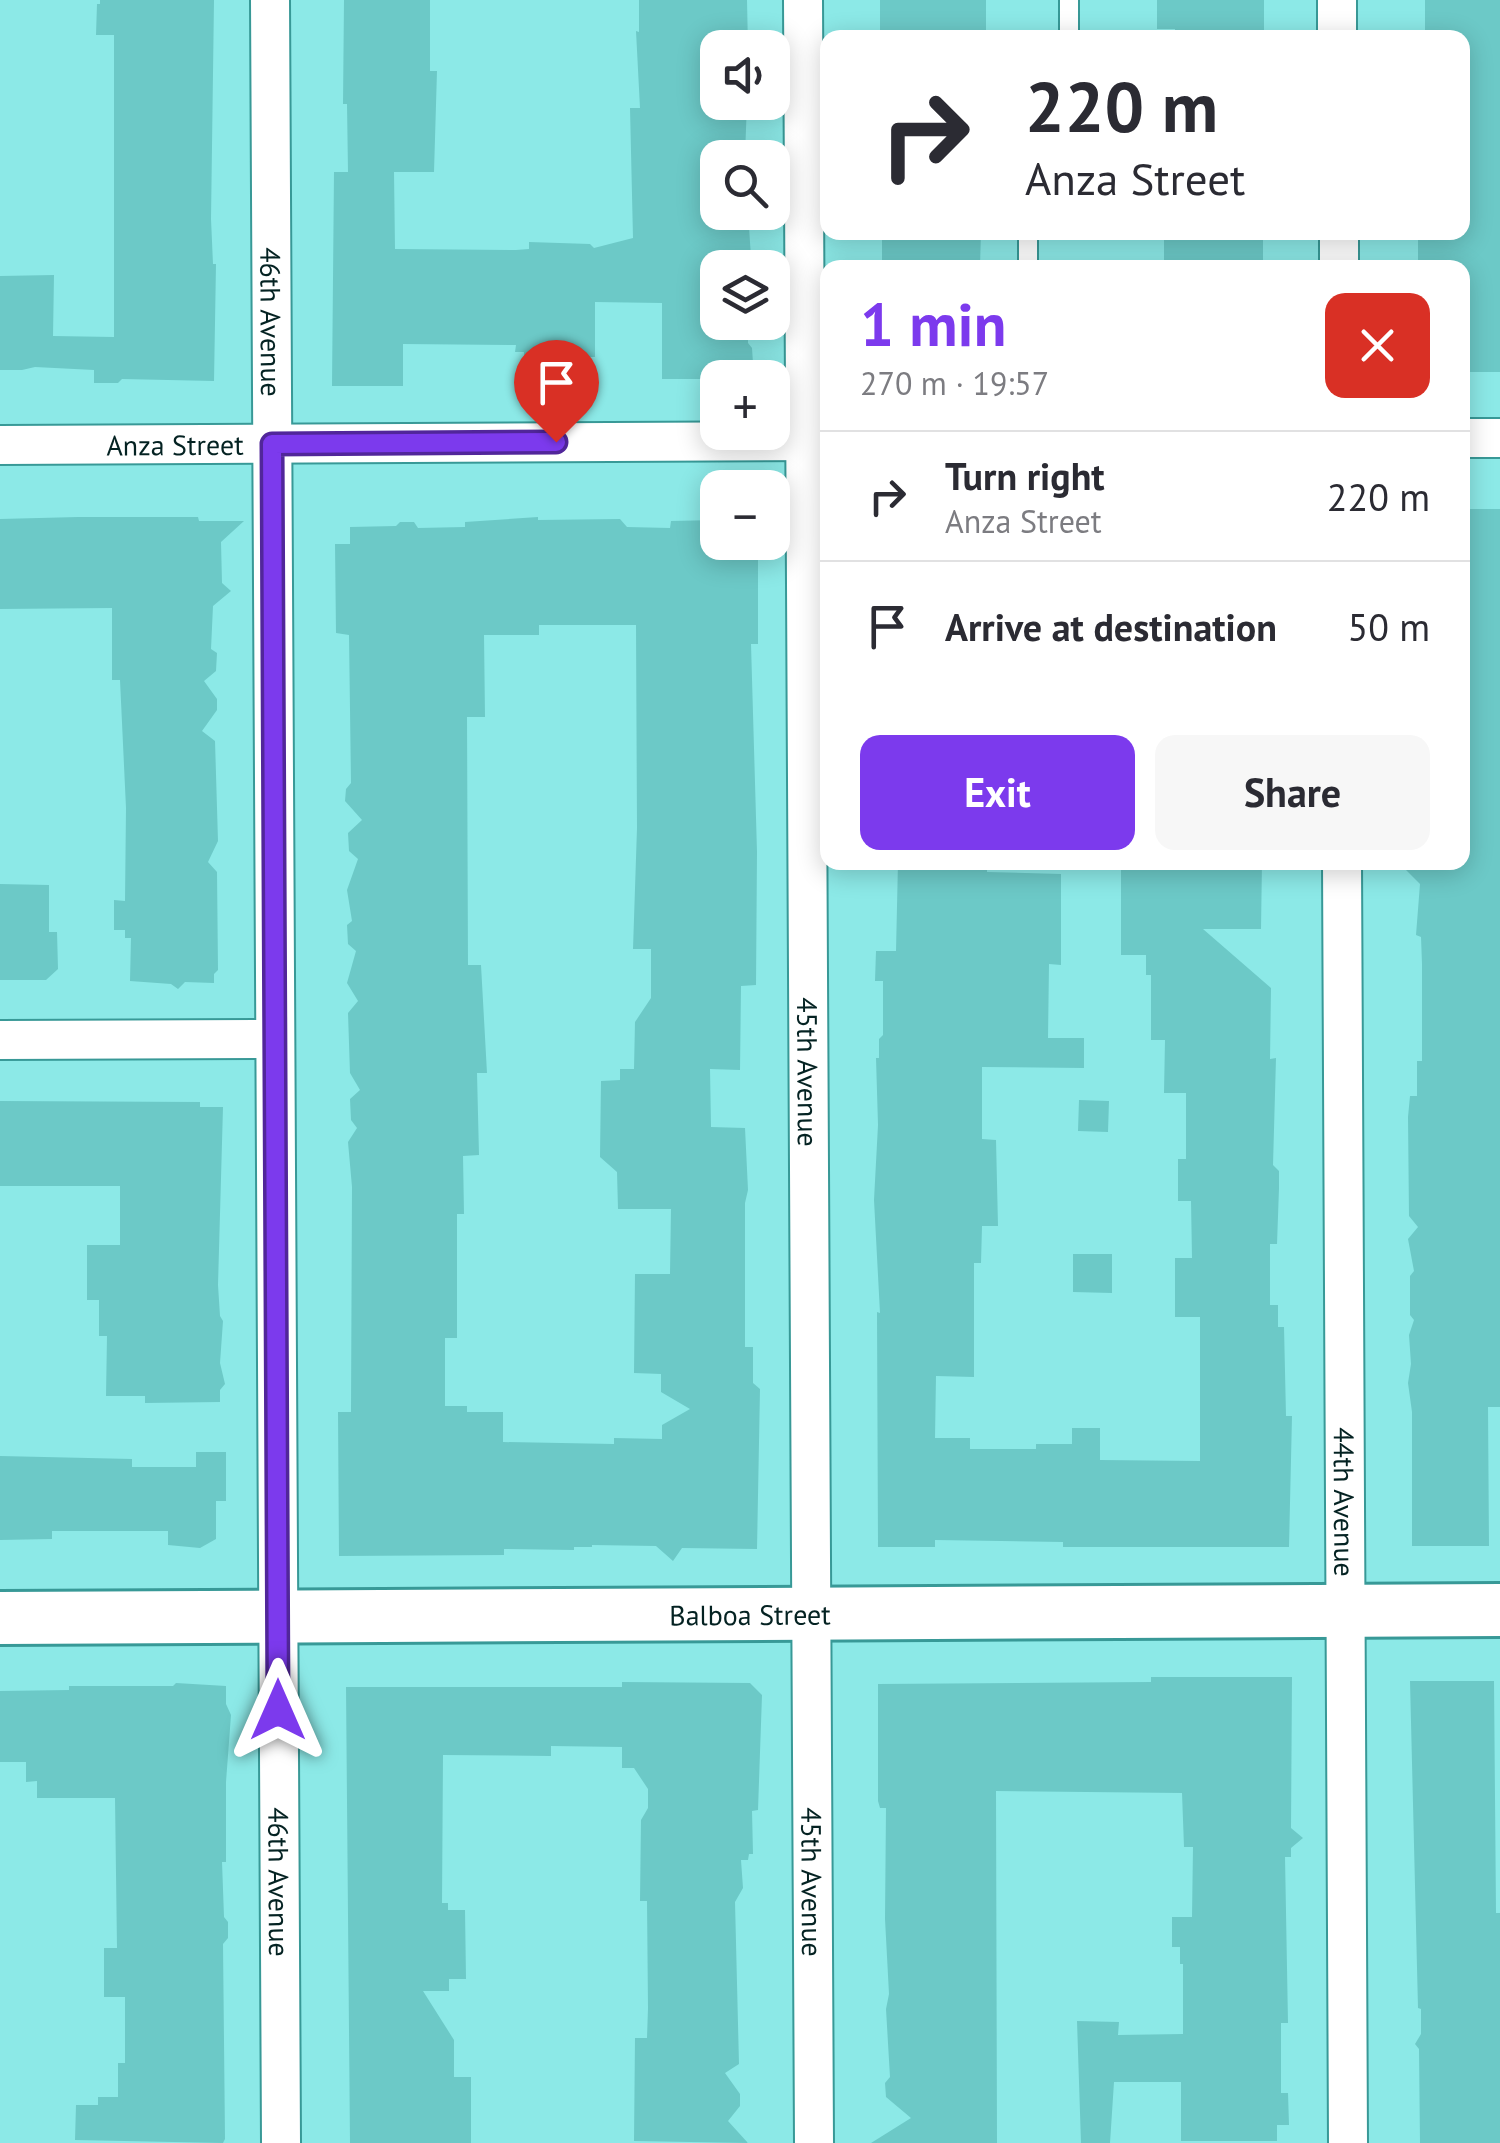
<!DOCTYPE html>
<meta charset="utf-8">
<style>
:root{--surface:#fff;--page:#f7f7f7;--text:#2b2b33;--muted:#7c7c81;--line:#e1e1e2;--accent:#7c3aed}
body{margin:0;font-family:"PT Sans",sans-serif;background:var(--page);color:var(--text);height:100vh;display:flex;flex-direction:column;font-size:38px;white-space:nowrap}
*{box-sizing:border-box;margin:0}
p{font-size:32px;color:var(--muted)}
.icon{flex:none;width:55px;height:55px;fill:none;stroke:currentColor;stroke-width:2;stroke-linecap:round;stroke-linejoin:round}
.map{position:relative;flex:1;overflow:hidden}
.details{position:absolute;left:820px;top:260px;width:650px;height:610px;display:flex;flex-direction:column;background:var(--surface);border-radius:20px;box-shadow:0 5px 25px #0003}
.details>*{flex:none}
.hud{position:absolute;left:820px;top:30px;width:650px;height:210px;border-radius:20px;box-shadow:0 5px 25px #0003;background:#fff;color:var(--text);overflow:hidden}
.controls{position:absolute;left:700px;top:30px;display:grid;gap:20px}
.controls a{display:grid;place-items:center;width:90px;height:90px;border-radius:20px;background:var(--surface);box-shadow:0 5px 25px #0003;font-size:50px}
.pin{position:absolute;display:grid;place-items:center;width:85px;height:85px;color:#fff;margin:-102px -42px;border-radius:50% 50% 50% 0;rotate:-45deg;box-shadow:0 0 10px #0007}
.pin .icon{rotate:45deg}
.me{position:absolute;width:110px;margin:-55px;rotate:0deg;stroke-linejoin:round;filter:drop-shadow(0 0 8px #0008)}
.turn{display:flex;align-items:center;gap:35px;height:210px;padding:0 40px;font-size:45px}
.turn .icon{width:130px;height:130px;stroke-width:2.5}
.turn b{display:block;font-size:70px;line-height:85px}
.round{display:grid;place-items:center;flex:none;width:105px;height:105px;border-radius:20px;background:var(--page)}
.headline{display:flex;align-items:center;justify-content:space-between;height:170px;padding:0 40px}
h1{font-size:60px;font-weight:800;line-height:75px;color:var(--accent)}
.primary-button{display:flex;gap:20px;margin-top:auto;padding:20px 40px}
.primary-button a{flex:1;height:115px;border-radius:20px;background:var(--accent);color:#fff;font-size:40px;font-weight:800;line-height:115px;text-align:center}
.primary-button a+a{background:var(--page);color:var(--text)}
ul{padding:0;list-style:none}
li{display:flex;align-items:center;gap:30px;height:130px;padding:0 40px;border-top:2px solid var(--line)}
li div{flex:1}
li b{display:block;font-size:38px}
li em{font-style:normal}
.map>svg:first-child{display:block}
.building{fill:#6cc9c7;fill-rule:evenodd}
.lines{fill:none;stroke-linecap:round;stroke-linejoin:round}
.lane-casing{stroke:#389997;stroke-width:22}
.street-casing{stroke:#389997;stroke-width:42}
.secondary-casing{stroke:#389997;stroke-width:58}
.lane{stroke:#fff;stroke-width:18}
.street{stroke:#fff;stroke-width:38}
.secondary{stroke:#fff;stroke-width:52}
.route-casing{stroke:#51269a;stroke-width:25}
.route{stroke:#7c3aed;stroke-width:18}
.labels{text-anchor:middle;dominant-baseline:central;stroke-width:10;stroke-linejoin:round;paint-order:stroke}
.street-label{font-size:28px;fill:#042222;stroke:#e4fdfc}
</style>
<div class="map">
<svg width="1500" height="2143" viewBox="0 0 1500 2143">
<rect width="100%" height="100%" fill="#8ce9e7"/>
<path class="building" d="M100 0H214L211 219 213 264H216L214 381 122 379 118 383H94V370L35 367 22 370H0V276L54 275 53 336 114 337V35H96L97 4H100Z
M344 0H430V71H437L434 172H394L395 249 516 250 529 249V242L590 244 594 248 633 238 630 108H640L636 31 639 32V0H747L748 48H718V102H747L745 156H718V212H748L751 257 745 267 718 268V326H729V333H748V343L752 348 753 363 741 378H718L708 389 700 379H662V303L595 302V357H524V352H515L516 345 403 344V386H332L334 172H348L347 104H343Z
M880 0H986V38H880Z
M1157 0H1264V38H1175V29H1157Z
M1425 0H1500V372H1462V268H1418V232H1462V38H1425Z
M882 232H981L980 266H882Z
M1164 232H1263V268H1164Z
M1462 509H1500V1407H1488L1489 1546H1412V1412L1408 1383 1411 1364 1409 1335 1414 1320 1410 1315V1276L1414 1271 1408 1239 1418 1227 1409 1216 1408 1117 1410 1096H1417V1061H1422V964L1421 937 1416 935 1420 884 1398 862H1462Z
M78 517H198L199 521H244L221 542 222 583 231 591 213 606 211 649 217 653 216 671 204 681 217 699V710L202 731 215 741 218 841 208 862 217 872 218 970 214 974V983L185 982 178 989 171 984 130 981 131 938H125V930H114V900L125 901 126 808 120 680H112V608L0 609V519Z
M538 517V520L620 519 627 527 670 528 671 521 718 520V542H758V644H751L757 852 756 985 741 986 740 1070 710 1069 711 1127 745 1128 748 1190 745 1203V1347H753V1383L760 1389 757 1549 682 1548 673 1561 656 1546 592 1545V1547H574V1550L504 1549V1555L339 1556 338 1412H351L352 1187 348 1142 357 1128 351 1120 350 1099 360 1090 350 1073 348 1013 358 1001 347 983 356 951 348 944 347 925 352 921 347 890 358 859 349 851 348 833 362 820 345 801 346 789 351 783 349 635 336 633 335 544H350V527L396 526 400 522H414L418 528 465 527V522ZM539 625H636L637 828 633 949H651V998L635 1022 634 1069H620V1080L601 1081 600 1157 617 1172 618 1209H671L670 1274H635L634 1373 661 1374V1392L690 1409 662 1425V1439L614 1438V1444L503 1442V1412H467V1406H445V1338H457V1214H464L463 1156 479 1155 477 1073H487L481 965H468L467 717H485L484 635H539Z
M898 862H987V872L1061 874V965L1049 964 1048 1038H1084V1068L982 1067V1139L996 1140 998 1226H982L981 1263H974V1377L936 1376 935 1438H970V1449H1036V1444H1072V1428H1100V1460L1200 1461V1317H1175V1258H1192L1191 1201H1178V1159H1186V1093H1164L1165 1040H1151V975H1146V955H1121V862H1262L1261 929H1203L1271 988 1270 1059 1276 1058 1273 1165 1279 1171V1188L1277 1244H1270V1305H1278V1327H1284L1286 1416H1292L1289 1547H1063V1542L935 1540V1547H878L877 1312 880 1313 874 1200 878 1125 876 1058H879V1039L883 1035V981H875L876 951H896Z
M0 884 49 885V932H57L58 969 46 980H0Z
M1079 1100 1109 1101 1108 1132 1078 1131Z
M0 1101 200 1102V1107H223L218 1285 220 1316 223 1321 220 1363 225 1384 220 1390V1402L145 1403V1396H106L107 1336H99V1300H87V1245H120V1186H0Z
M1073 1254H1112V1293L1073 1292Z
M196 1452H226V1501H216V1539L200 1548 168 1545V1531H52V1539L0 1540V1456L132 1459V1467H196Z
M1151 1677H1292L1291 1828 1303 1838 1291 1848V1857H1285L1288 2023H1281V2093H1288L1289 2125H1277V2141H1181V2082H1114L1110 2143H1081L1077 2021 1119 2022 1118 2035 1183 2034V1964H1180V1947H1172V1917H1192L1193 1847H1184L1182 1793 996 1791 997 2143H871L911 2118 886 2097 885 2083 890 2077 886 2009 889 1994 885 1919 886 1808H880L878 1801V1684L1151 1682Z
M1410 1681H1494L1496 1913H1500V2143H1420L1419 2049 1415 2044 1421 2034V2009L1418 2008Z
M622 1682 750 1683 762 1695 758 1810 752 1811 753 1854H749L748 1860H741L743 1888 735 1902 739 2064 725 2073 740 2094V2106L728 2121 748 2143 634 2141 635 2038H647L648 2008 647 1901H640L641 1820 648 1808V1789L634 1768H622V1747L551 1746V1756L443 1755 442 1903H448V1910H465L466 1979H449V1991H423L454 2040V2077H471V2143H350L346 1687H622Z
M176 1683 226 1686V1704L231 1715 226 1782V1862H222L224 1917 228 1922V1938L223 1944 225 2139 223 2143 75 2140 76 2105H98V2097H118V2063H125V1997H104V1948H117L115 1798H37V1781L26 1782V1762H0V1691L69 1690V1686H173Z"/>
<g class="lines">
<defs>
<path id="lane" d="M1069 0V38
M1028 268V232"/>
<g id="street">
<path id="s1" d="M270 0 281 2143"/>
<path id="s2" d="M803 0 814 2143"/>
<path d="M1337 0V38"/>
<path d="M1339 232V268"/>
<path d="M1462 438H1500"/>
<path id="s3" d="M0 445 828 441"/>
<path id="s4" d="M1342 862 1348 2143"/>
<path d="M0 1040 275 1039"/>
</g>
<g id="secondary">
<path id="s5" d="M0 1618 1500 1610"/>
</g>
</defs>
<use href="#lane" class="lane-casing"/>
<use href="#street" class="street-casing"/>
<use href="#secondary" class="secondary-casing"/>
<use href="#lane" class="lane"/>
<use href="#street" class="street"/>
<use href="#secondary" class="secondary"/>
</g>
<g class="lines">
<defs>
<path id="route" d="M278 1710 272 444 556 442"/>
</defs>
<use href="#route" class="route-casing"/>
<use href="#route" class="route"/>
</g>
<g class="labels">
<g class="street-label">
<text stroke="none"><textPath href="#s1" startOffset="322">46th Avenue</textPath></text>
<text stroke="none"><textPath href="#s3" startOffset="175">Anza Street</textPath></text>
<text stroke="none"><textPath href="#s2" startOffset="1072">45th Avenue</textPath></text>
<text stroke="none"><textPath href="#s4" startOffset="640">44th Avenue</textPath></text>
<text stroke="none"><textPath href="#s5" startOffset="750">Balboa Street</textPath></text>
<text stroke="none"><textPath href="#s1" startOffset="1882">46th Avenue</textPath></text>
<text stroke="none"><textPath href="#s2" startOffset="1882">45th Avenue</textPath></text>
</g>
</g>
</svg>
<div class="controls">
<a><svg class="icon" aria-label="sound" viewBox="0 0 24 24"><path d="M4 9h4l5-4v14l-5-4H4zM17 9q2 3 0 6"/></svg></a>
<a><svg class="icon" aria-label="search" viewBox="0 0 24 24"><circle cx="10" cy="10" r="6"/><path d="M15 15l6 6"/></svg></a>
<a><svg class="icon" aria-label="layers" viewBox="0 0 24 24"><path d="M12 4l9 5-9 5-9-5zM3 14l9 5 9-5"/></svg></a>
<a>+</a>
<a>−</a>
</div>
<div class="pin" style="left:556px;top:442px;background:#d93025"><svg class="icon" aria-label="arrive" viewBox="0 0 24 24"><path d="M6 21V4h12l-3 4 3 4H6"/></svg></div>
<svg class="me" style="left:278px;top:1710px" viewBox="-20 -20 40 40"><path d="M0-17L14 15 0 8-14 15z" fill="#7c3aed" stroke="#fff" stroke-width="4"/></svg>
<div class="hud">
<div class="turn"><svg class="icon" aria-label="right" viewBox="0 0 24 24"><path d="M7 20v-9h11M14 6l5 5-5 5"/></svg><div><b>220 m</b>Anza Street</div></div>
</div>
<section class="details">
<div class="headline"><div><h1>1 min</h1><p>270 m · 19:57</p></div><a class="round" style="background:#d93025;color:#fff"><svg class="icon" aria-label="close" viewBox="0 0 24 24"><path d="M6 6l12 12M18 6L6 18"/></svg></a></div>
<ul>
<li><svg class="icon" aria-label="right" viewBox="0 0 24 24"><path d="M7 20v-9h11M14 6l5 5-5 5"/></svg><div><b>Turn right</b><p>Anza Street</p></div><em>220 m</em></li>
<li><svg class="icon" aria-label="arrive" viewBox="0 0 24 24"><path d="M6 21V4h12l-3 4 3 4H6"/></svg><div><b>Arrive at destination</b></div><em>50 m</em></li>
</ul>
<div class="primary-button"><a>Exit</a><a>Share</a></div>
</section>
</div>
